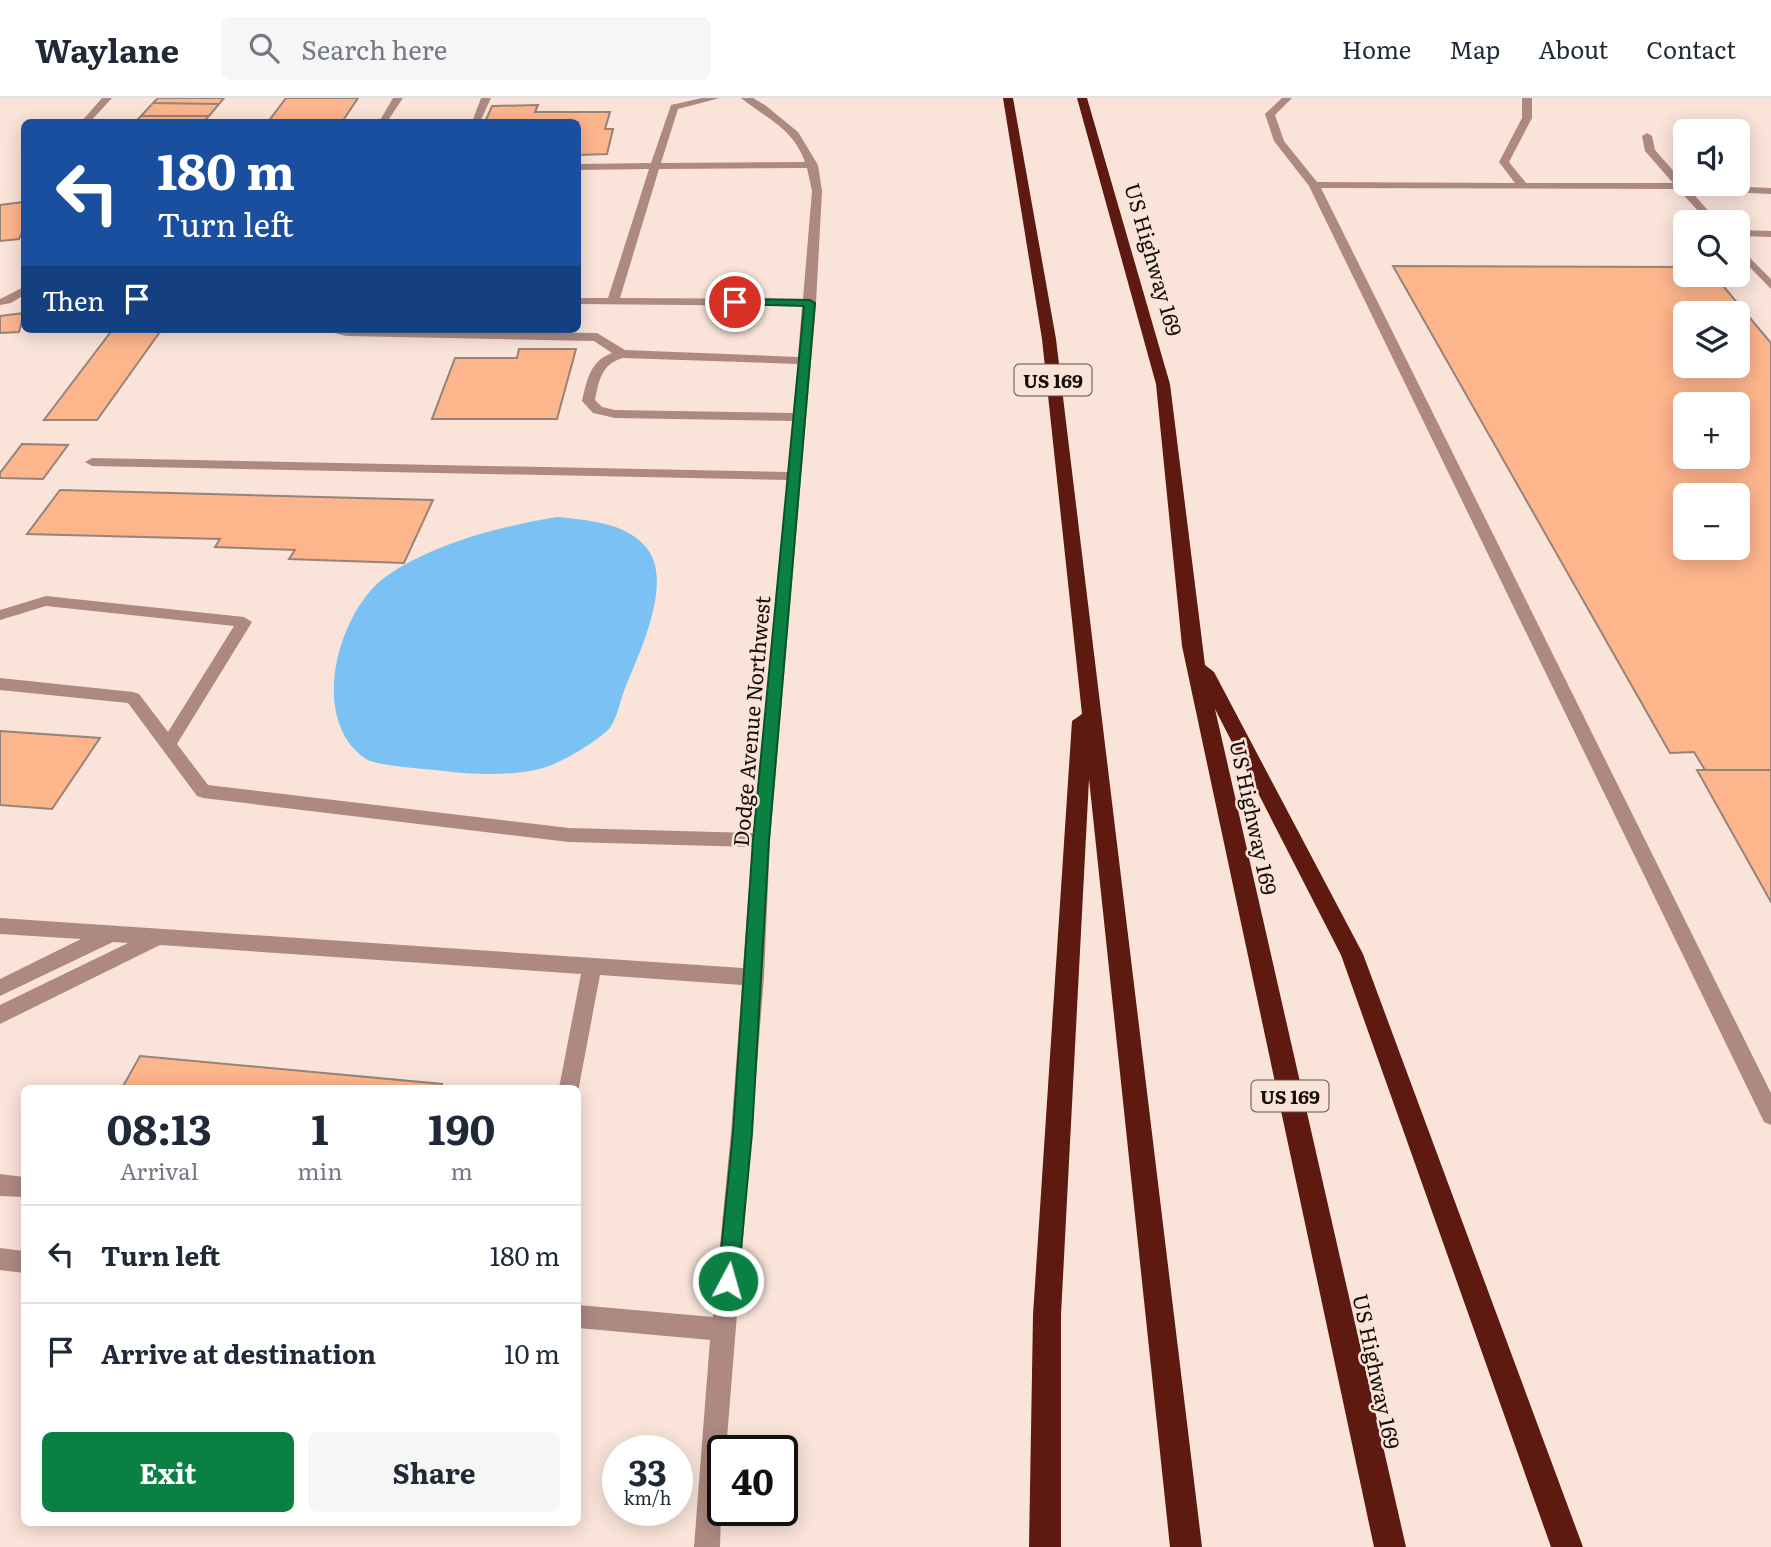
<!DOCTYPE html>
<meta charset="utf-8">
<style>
:root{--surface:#fff;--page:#f6f6f7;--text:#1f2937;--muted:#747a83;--line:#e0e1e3;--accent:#0b8043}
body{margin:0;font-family:Literata,serif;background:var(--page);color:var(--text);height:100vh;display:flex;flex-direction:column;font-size:26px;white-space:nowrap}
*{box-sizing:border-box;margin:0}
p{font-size:23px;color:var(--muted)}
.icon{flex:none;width:38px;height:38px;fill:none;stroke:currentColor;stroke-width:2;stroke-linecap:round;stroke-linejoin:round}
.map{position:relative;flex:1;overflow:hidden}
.drawer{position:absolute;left:21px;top:987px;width:560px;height:441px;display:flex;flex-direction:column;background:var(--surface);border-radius:10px;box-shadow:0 4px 18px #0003}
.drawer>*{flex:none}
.banner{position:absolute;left:21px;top:21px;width:560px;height:214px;border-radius:10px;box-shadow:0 4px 18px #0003;background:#1a4fa0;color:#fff;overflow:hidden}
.tools{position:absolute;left:1673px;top:21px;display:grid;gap:14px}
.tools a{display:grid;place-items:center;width:77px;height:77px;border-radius:10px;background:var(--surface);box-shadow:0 4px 18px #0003;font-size:35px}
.speed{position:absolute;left:602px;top:1337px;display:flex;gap:14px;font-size:35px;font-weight:700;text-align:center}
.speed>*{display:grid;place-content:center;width:91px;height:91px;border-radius:50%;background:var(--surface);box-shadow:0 4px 18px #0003;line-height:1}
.speed small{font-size:18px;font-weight:400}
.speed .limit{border:4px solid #111;border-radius:10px;background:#fff;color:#111}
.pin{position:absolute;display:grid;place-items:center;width:60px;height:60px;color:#fff;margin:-30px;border:4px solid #fff;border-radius:50%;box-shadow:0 2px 7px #0007}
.me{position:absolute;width:77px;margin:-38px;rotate:6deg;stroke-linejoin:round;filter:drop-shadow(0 0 5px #0008)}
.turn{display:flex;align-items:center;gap:24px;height:147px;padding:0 21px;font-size:32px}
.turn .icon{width:91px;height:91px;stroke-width:2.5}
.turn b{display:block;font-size:49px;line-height:60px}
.then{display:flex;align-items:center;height:66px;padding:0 21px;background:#0003;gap:14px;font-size:26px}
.eta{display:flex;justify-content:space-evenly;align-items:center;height:119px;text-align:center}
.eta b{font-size:42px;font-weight:700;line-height:49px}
.primary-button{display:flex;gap:14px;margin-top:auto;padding:14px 21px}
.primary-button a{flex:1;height:80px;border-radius:10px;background:var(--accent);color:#fff;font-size:28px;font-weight:700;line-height:80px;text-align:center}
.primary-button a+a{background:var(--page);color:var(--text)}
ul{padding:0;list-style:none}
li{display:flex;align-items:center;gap:21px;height:98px;padding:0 21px;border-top:2px solid var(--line)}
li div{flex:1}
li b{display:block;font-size:26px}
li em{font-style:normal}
header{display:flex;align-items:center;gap:42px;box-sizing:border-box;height:98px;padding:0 35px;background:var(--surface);border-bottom:2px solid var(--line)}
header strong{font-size:33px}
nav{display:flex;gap:38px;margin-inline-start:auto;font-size:24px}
.search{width:490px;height:63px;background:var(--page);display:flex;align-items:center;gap:18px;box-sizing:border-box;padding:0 24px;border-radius:10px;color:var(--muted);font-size:26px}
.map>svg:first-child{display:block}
.water{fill:#7bc1f3}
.building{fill:#fdb58c;stroke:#968379;stroke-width:2;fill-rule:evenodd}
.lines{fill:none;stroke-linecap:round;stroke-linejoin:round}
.minor{fill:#ad8982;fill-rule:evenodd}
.highway{fill:#5e1a10;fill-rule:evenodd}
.route{fill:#0b8043;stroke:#07532c;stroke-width:2}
.labels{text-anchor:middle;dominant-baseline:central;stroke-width:5;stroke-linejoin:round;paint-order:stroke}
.shield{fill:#fae4d9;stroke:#5a4e48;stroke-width:2}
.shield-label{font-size:19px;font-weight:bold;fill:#150e0a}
.street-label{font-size:21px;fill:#150e0a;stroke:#fae4d9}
</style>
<header>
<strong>Waylane</strong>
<div class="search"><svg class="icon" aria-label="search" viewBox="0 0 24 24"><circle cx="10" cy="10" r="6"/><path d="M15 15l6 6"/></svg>Search here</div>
<nav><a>Home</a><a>Map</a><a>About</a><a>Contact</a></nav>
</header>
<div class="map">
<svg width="1771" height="1449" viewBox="0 0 1771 1449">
<rect width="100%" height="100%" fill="#fae4d9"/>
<path class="water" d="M557 419C586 422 624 424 645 448 676 482 638 557 624 593 620 604 616 624 608 632 595 644 570 659 554 666 524 679 476 677 444 673 429 671 376 668 366 661 307 622 338 511 388 477 435 445 502 428 557 419Z"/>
<path class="building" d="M158 0H224L219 6 153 5Z
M286 0H358L342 24H268Z
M153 5 219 6 209 18H141Z
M538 7 535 14H610L605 31H613L607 56 578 57V24H485L492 8Z
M141 18H209L203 24H135Z
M24 104V130L19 141 0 143V107Z
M1393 168 1685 169V177H1714L1771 245V672H1705L1694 654 1670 655ZM1685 215H1738V268H1685ZM1685 306H1738V359H1685ZM1685 397H1738V450H1685Z
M24 215 19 234 0 235V218Z
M113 231H162L97 322H44Z
M519 251H576L557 321H432L455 260H517Z
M22 346 68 347 43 381 0 380V375Z
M60 392 433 402 404 465 289 461 295 452 215 449 220 441 27 436Z
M0 633 100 640 52 711 0 707Z
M1697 672H1771V804Z
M140 958 442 986 441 990H122Z"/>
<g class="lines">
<path class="minor" d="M102 0H112L90 24H81Z
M393 0H403L387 24H379Z
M481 0H491L480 24H472Z
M702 0H720L678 11 661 65 805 64C793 30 767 21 741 0H753L765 7 798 34 818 67 822 93 816 205 770 742 764 879 726 1353H723L720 1449H694L710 1242 578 1230V1207L713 1219 731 1035 742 887 600 877 578 994V990H559L581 876 160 847 0 926V907L128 845 113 844 0 898V881L81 841 0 836V820L743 870 752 749 569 744 203 700 197 698 128 605 0 592V580L133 594 139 596 168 634 234 528 46 508 0 522V512L46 498 244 519 252 524 177 646 208 687 569 730 753 735 788 382 92 368 85 364 92 360 789 374 793 323 615 320 593 315 582 303C587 282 590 263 612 255L594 243 346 238 319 231 597 235 625 252 798 259 802 208 578 206V200H608L649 71 578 72V66L651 65 671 7ZM807 70 812 93 803 201 620 200 659 71ZM623 260 798 266 793 315 615 312 602 309 595 302C599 283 601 266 623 260Z
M1282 0H1292L1275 17 1284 43 1317 84 1515 85 1499 64 1522 20V0H1532V20L1509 64 1526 85H1673L1645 53 1642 38 1647 35 1652 38 1655 52 1685 86 1771 90V96L1690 92 1718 124H1708L1678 91 1321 90 1771 995V1027L1764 1024 1309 88 1274 43 1265 16Z
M1738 132 1771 133V139L1738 138Z
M1738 148 1771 181V191L1738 157Z
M24 189V197L11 205 0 207V201Z
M0 1076 24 1079V1099L0 1098Z
M0 1150 24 1153V1175L0 1172Z"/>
<path class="highway" d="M1003 0H1013L1056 241 1202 1449H1170L1089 681 1061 1217V1449H1029L1033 1217 1072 623 1082 616 1042 241Z
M1077 0H1087L1170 286 1205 567 1214 574 1363 856 1583 1449H1551L1341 857 1215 611 1406 1449H1374L1182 548 1156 286Z"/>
</g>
<path class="route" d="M735 201 810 202 815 205 769 742 752 1035 738 1183 735 1190 728 1193 721 1190 718 1183 733 1035 753 742 804 208 731 206 730 204Z"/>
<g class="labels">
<g class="shield">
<rect x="1014.5" y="266.5" width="77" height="31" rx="5"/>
<rect x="1251.5" y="982.5" width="77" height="31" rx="5"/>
</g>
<g class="shield-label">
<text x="1053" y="282">US 169</text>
<text x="1290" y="998">US 169</text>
</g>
<g class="street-label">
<text transform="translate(1155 161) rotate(74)">US Highway 169</text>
<text transform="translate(750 623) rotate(-85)">Dodge Avenue Northwest</text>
<text transform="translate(1255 719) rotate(78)">US Highway 169</text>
<text transform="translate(1378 1273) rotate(78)">US Highway 169</text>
</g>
</g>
</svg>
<div class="tools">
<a><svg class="icon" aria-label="sound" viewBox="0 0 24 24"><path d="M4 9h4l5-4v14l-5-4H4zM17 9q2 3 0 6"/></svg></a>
<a><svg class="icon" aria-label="search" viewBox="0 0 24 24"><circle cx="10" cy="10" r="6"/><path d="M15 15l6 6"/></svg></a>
<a><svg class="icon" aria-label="layers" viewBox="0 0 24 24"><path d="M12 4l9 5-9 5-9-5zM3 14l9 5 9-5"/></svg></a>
<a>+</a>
<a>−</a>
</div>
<div class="speed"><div>33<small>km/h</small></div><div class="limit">40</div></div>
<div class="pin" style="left:735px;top:204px;background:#d93025"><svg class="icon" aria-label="arrive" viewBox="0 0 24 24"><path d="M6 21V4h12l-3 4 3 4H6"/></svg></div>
<svg class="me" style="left:728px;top:1183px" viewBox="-20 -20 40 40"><circle r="17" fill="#0b8043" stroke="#fff" stroke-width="3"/><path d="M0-11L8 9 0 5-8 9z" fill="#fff"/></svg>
<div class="banner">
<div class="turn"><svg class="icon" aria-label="left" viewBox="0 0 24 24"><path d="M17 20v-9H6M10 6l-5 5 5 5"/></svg><div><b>180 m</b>Turn left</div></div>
<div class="then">Then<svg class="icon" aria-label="arrive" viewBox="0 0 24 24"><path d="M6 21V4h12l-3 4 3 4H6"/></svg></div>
</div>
<section class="drawer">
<div class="eta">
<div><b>08:13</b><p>Arrival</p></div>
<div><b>1</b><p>min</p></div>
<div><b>190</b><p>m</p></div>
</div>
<ul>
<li><svg class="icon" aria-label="left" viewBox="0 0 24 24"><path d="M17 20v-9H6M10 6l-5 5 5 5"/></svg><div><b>Turn left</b></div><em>180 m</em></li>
<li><svg class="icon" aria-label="arrive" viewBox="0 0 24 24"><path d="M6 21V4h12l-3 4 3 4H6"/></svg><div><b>Arrive at destination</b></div><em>10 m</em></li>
</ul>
<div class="primary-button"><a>Exit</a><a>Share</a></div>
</section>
</div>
